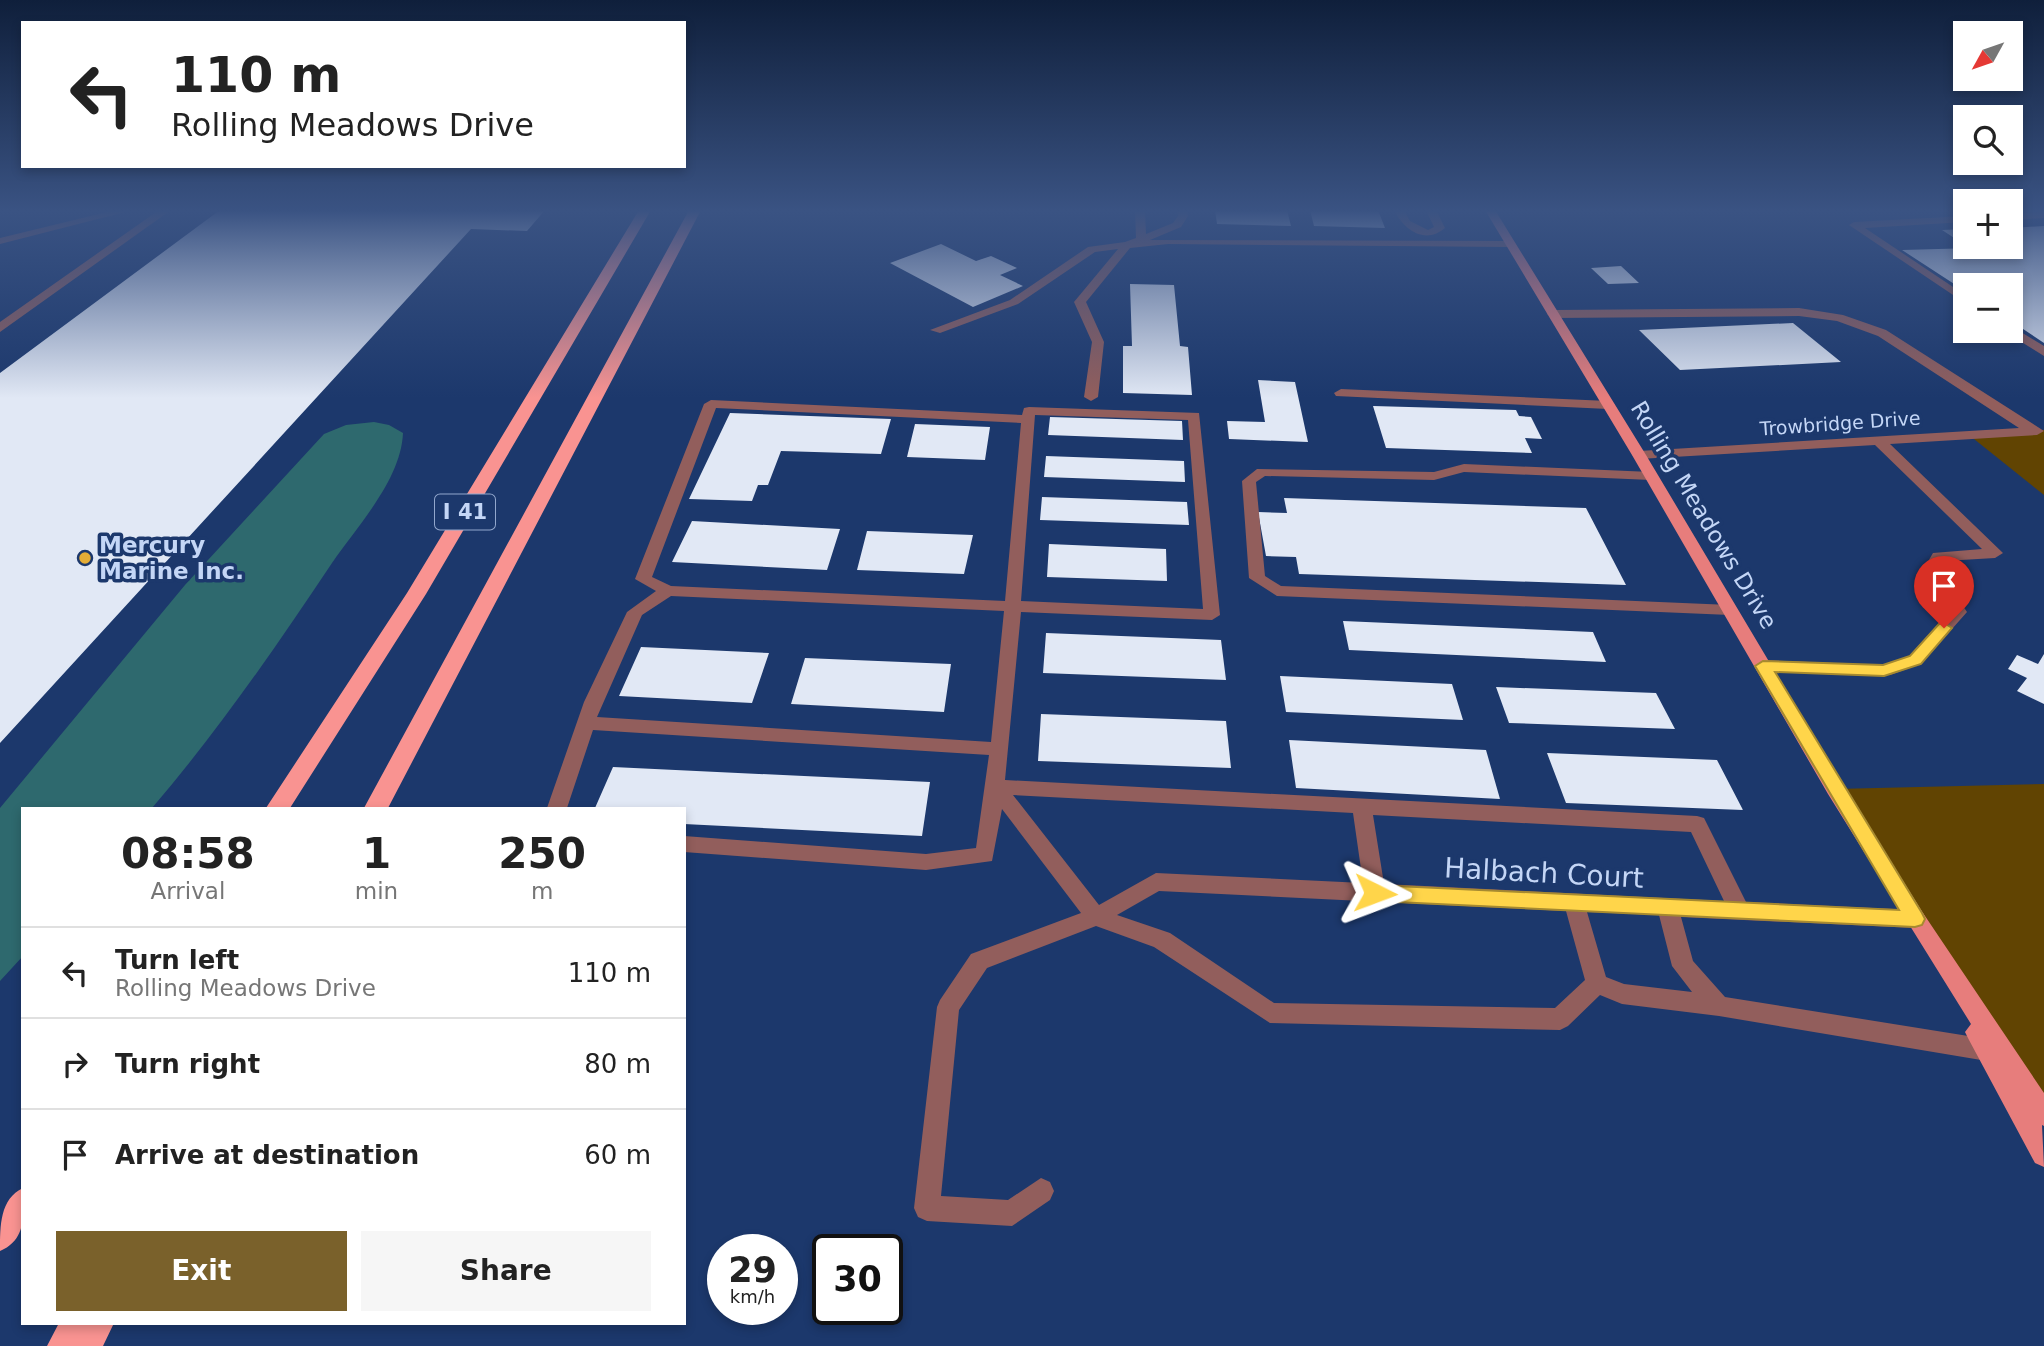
<!DOCTYPE html>
<meta charset="utf-8">
<style>
:root{--surface:#fff;--page:#f6f6f6;--text:#222;--muted:#767676;--line:#e0e0e0;--accent:#7a612b}
body{margin:0;font-family:"DejaVu Sans",sans-serif;background:var(--page);color:var(--text);height:100vh;display:flex;flex-direction:column;font-size:26px;white-space:nowrap}
*{box-sizing:border-box;margin:0}
p{font-size:23px;color:var(--muted)}
.icon{flex:none;width:38px;height:38px;fill:none;stroke:currentColor;stroke-width:2;stroke-linecap:round;stroke-linejoin:round}
.map{position:relative;flex:1;overflow:hidden}
.details{position:absolute;left:21px;top:807px;width:665px;height:518px;display:flex;flex-direction:column;background:var(--surface);border-radius:0px;box-shadow:0 4px 10px #0003}
.details>*{flex:none}
.guide{position:absolute;left:21px;top:21px;width:665px;height:147px;border-radius:0px;box-shadow:0 4px 10px #0003;background:#fff;color:var(--text);overflow:hidden}
.needle{width:46px;rotate:230deg}
.controls{position:absolute;left:1953px;top:21px;display:grid;gap:14px}
.controls a{display:grid;place-items:center;width:70px;height:70px;border-radius:0px;background:var(--surface);box-shadow:0 4px 10px #0003;font-size:35px}
.speed{position:absolute;left:707px;top:1234px;display:flex;gap:14px;font-size:35px;font-weight:700;text-align:center}
.speed>*{display:grid;place-content:center;width:91px;height:91px;border-radius:50%;background:var(--surface);box-shadow:0 4px 10px #0003;line-height:1}
.speed small{font-size:18px;font-weight:400}
.speed .limit{border:4px solid #111;border-radius:10px;background:#fff;color:#111}
.pin{position:absolute;display:grid;place-items:center;width:60px;height:60px;color:#fff;margin:-72px -30px;border-radius:50% 50% 50% 0;rotate:-45deg;box-shadow:0 0 7px #0007}
.pin .icon{rotate:45deg}
.me{position:absolute;width:77px;margin:-38px;rotate:93deg;stroke-linejoin:round;filter:drop-shadow(0 0 5px #0008)}
.turn{display:flex;align-items:center;gap:24px;height:147px;padding:0 35px;font-size:32px}
.turn .icon{width:91px;height:91px;stroke-width:2.5}
.turn b{display:block;font-size:49px;line-height:60px}
.eta{display:flex;justify-content:space-evenly;align-items:center;height:119px;text-align:center}
.eta b{font-size:42px;font-weight:700;line-height:49px}
.action{display:flex;gap:14px;margin-top:auto;padding:14px 35px}
.action a{flex:1;height:80px;border-radius:0px;background:var(--accent);color:#fff;font-size:28px;font-weight:700;line-height:80px;text-align:center}
.action a+a{background:var(--page);color:var(--text)}
ul{padding:0;list-style:none}
li{display:flex;align-items:center;gap:21px;height:91px;padding:0 35px;border-top:2px solid var(--line)}
li div{flex:1}
li b{display:block;font-size:26px}
li em{font-style:normal}
.map>svg:first-child{display:block}
.green{fill:#614402}
.water{fill:#2e696e}
.building{fill:#e1e8f5}
.lines{fill:none;stroke-linecap:round;stroke-linejoin:round}
.minor{fill:#925e5c;fill-rule:evenodd}
.major{fill:#e77d7c;fill-rule:evenodd}
.highway{fill:#f99391;fill-rule:evenodd}
.route{fill:#ffd54a;stroke:#a68a30;stroke-width:2}
.poi-dot{fill:#e5ad36;stroke:#1c386c;stroke-width:2.5}
.labels{text-anchor:middle;dominant-baseline:central;stroke-width:7;stroke-linejoin:round;paint-order:stroke}
.far-street-label{font-size:19px;fill:#c4d6f6;stroke:#1c386c}
.shield{fill:#1c386c;stroke:#92a7cd;stroke-width:2}
.shield-label{font-size:21px;font-weight:bold;fill:#c4d6f6}
.street-label{font-size:23px;fill:#c4d6f6;stroke:#1c386c}
.poi-label{font-size:23px;font-weight:bold;fill:#c4d6f6;stroke:#1c386c;text-anchor:start}
.near-street-label{font-size:28px;fill:#c4d6f6;stroke:#1c386c}
</style>
<div class="map">
<svg width="2044" height="1346" viewBox="0 0 2044 1346">
<rect width="100%" height="100%" fill="#1c386c"/>
<path class="green" d="M2044 430V495L1969 435Z
M2044 784V1114L1835 789Z"/>
<path class="water" d="M374 422 389 425 403 433C401 480 358 525 332 563 276 647 218 731 152 808H23V956L0 981V808L185 585 324 434 346 425Z"/>
<path class="building" d="M220 210H545L527 231 471 229 0 743V373Z
M1215 210H1287L1291 226 1217 224Z
M1310 210H1378L1385 228 1314 226Z
M2044 226V343L2011 321V285H1965V291L1902 250 2011 247V228Z
M1965 229V245L1942 230Z
M941 244 976 261 991 256 1017 268 1000 275 1023 286 973 307 890 263Z
M1621 266 1639 283 1608 284 1591 268Z
M1130 284 1174 285 1180 346 1188 347 1192 395 1123 393V346H1132Z
M1793 323 1841 362 1680 370 1639 330Z
M1258 380 1295 382 1308 442 1229 439 1227 421 1265 422Z
M1373 406 1516 410 1519 416 1531 417 1542 439 1525 438 1532 453 1386 448Z
M730 413 891 419 881 454 781 451 768 485H758L752 501 689 499Z
M1050 417 1182 421 1183 440 1048 435Z
M915 424 990 427 985 460 907 457Z
M1046 456 1184 461 1185 482 1044 477Z
M1042 497 1187 502 1189 525 1040 520Z
M1284 498 1586 508 1626 585 1299 574 1296 557 1266 556 1258 512 1287 513Z
M692 521 840 529 827 570 672 562Z
M867 531 973 535 964 574 857 570Z
M1049 544 1166 549 1167 581 1047 577Z
M1343 621 1593 632 1606 662 1349 650Z
M1046 633 1221 640 1226 680 1043 673Z
M641 647 769 653 752 703 619 696Z
M2044 654V704L2017 691 2027 678 2008 669 2017 655 2038 664Z
M805 658 951 664 944 712 791 704Z
M1280 676 1452 684 1463 720 1286 712Z
M1496 687 1656 693 1675 729 1509 723Z
M1041 714 1226 721 1231 768 1038 761Z
M1289 740 1486 750 1500 799 1296 788Z
M1547 753 1717 760 1743 810 1566 803Z
M613 767 930 782 922 836 684 824V808H595Z"/>
<g class="lines">
<path class="minor" d="M115 210H133L0 244V238Z
M159 210H171L0 332V322Z
M1135 210H1145L1146 234 1173 223 1178 216 1177 210H1187L1188 216 1181 227 1150 240 1511 241 1516 244 1511 247 1168 244 1130 248 1086 302 1104 342 1098 397 1091 401 1084 397 1092 342 1074 302 1118 249 1095 252 1018 304 940 333 930 330 1010 300 1088 247 1125 242 1136 238Z
M1394 210H1404L1410 221 1428 230 1434 227 1426 210H1436L1445 228C1425 245 1404 230 1394 210Z
M2044 212V218L2011 220V214Z
M1965 216V222L1865 228 1965 295V303L1849 225 1854 222Z
M1799 308 1843 315 1886 330 2044 431 2037 435 1890 444 2003 553 1995 558 1944 561 1939 570 1967 612 1921 664 1890 675 1763 672 1754 666 1763 660 1883 665 1909 656 1950 611 1923 570 1933 553 1982 549 1875 445 1639 459 1632 455 1639 451 2019 428 1878 336 1837 321 1799 316 1553 318 1547 314 1553 310Z
M2011 326 2044 346V356L2007 333 2006 331H2011Z
M1341 389 1608 401 1615 405 1608 409 1336 396 1334 393Z
M711 400 1022 415 1024 408 1029 407 1199 413 1220 615 1212 620 1021 612 1005 780 1697 816 1704 818 1746 902 1915 910 1923 913 1926 919 1923 925 1915 928 1681 917 1693 961 1725 997 1987 1039 1995 1042 1999 1050 1995 1058 1987 1061 1719 1016 1622 1004 1600 995 1568 1026 1560 1030 1270 1023 1154 947 1096 926 987 968 959 1010 941 1196 1008 1200 1041 1178 1050 1182 1054 1191 1050 1200 1012 1226 927 1221 918 1217 914 1208 937 1007 940 1000 971 954 1081 913 1002 809 992 861 926 870 684 852V836L926 854 976 848 989 755 593 730 567 808H547L584 702 627 612 656 591 635 579 704 404ZM716 408 1021 423 1005 601 671 586 652 577ZM1035 415 1188 420 1203 609 1021 601ZM671 596 1004 611 991 742 597 717 642 615ZM1013 795 1353 813 1363 883 1156 873 1099 905ZM1373 815 1691 832 1724 901 1384 884ZM1159 891 1566 911 1585 980 1555 1008 1274 1003 1170 933 1117 915ZM1587 912 1659 915 1672 966 1692 992 1624 984 1606 977Z
M1464 464 1651 472 1658 476 1651 480 1464 472 1434 480 1265 476 1256 482 1265 576 1281 586 1730 605 1738 610 1730 615 1277 596 1249 578 1242 481 1257 469 1434 472Z"/>
<path class="major" d="M1485 210H1495L1646 455 1842 784 1923 913 2044 1093V1126L2042 1125 2044 1167 2035 1163 1969 1040 1965 1032 1971 1024 1828 794 1632 455Z"/>
<path class="highway" d="M639 210H651L426 594 290 808H266L407 593Z
M689 210H701L388 808H364Z
M23 1188C23 1213 28 1239 0 1251 0 1225 0 1199 23 1188Z
M59 1323H114L103 1346H47Z"/>
</g>
<linearGradient id="sky" x2="0" y2="1"><stop stop-color="#0f1f3b"/><stop offset="0.53" stop-color="#3a5383"/><stop offset="1" stop-color="#3a5383" stop-opacity="0"/></linearGradient>
<rect width="2044" height="398" fill="url(#sky)"/>
<path class="route" d="M1944 623 1952 628 1921 664 1884 676 1775 672 1922 913 1925 919 1922 925 1915 927 1375 901 1368 898 1366 893 1368 887 1375 885 1899 910 1755 666 1763 661 1883 665 1910 656 1939 624Z"/>
<circle class="poi-dot" cx="85" cy="558" r="7"/>
<g class="labels">
<g class="far-street-label">
<text transform="translate(1840 423) rotate(-4)">Trowbridge Drive</text>
</g>
<rect class="shield" x="435" y="494.5" width="60" height="35" rx="5"/>
<g class="shield-label">
<text x="465" y="512">I 41</text>
</g>
<g class="street-label">
<text transform="translate(1704 515) rotate(59)">Rolling Meadows Drive</text>
</g>
<g class="poi-label">
<text x="99" y="545">Mercury<tspan x="99" dy="26">Marine Inc.</tspan></text>
</g>
<g class="near-street-label">
<text transform="translate(1544 873) rotate(3)">Halbach Court</text>
</g>
</g>
</svg>
<div class="controls">
<a><svg class="needle" viewBox="-14 -14 28 28"><path d="M0-13l5 13h-10z" fill="#e53935"/><path d="M0 13l5-13h-10z" fill="#767676"/></svg></a>
<a><svg class="icon" aria-label="search" viewBox="0 0 24 24"><circle cx="10" cy="10" r="6"/><path d="M15 15l6 6"/></svg></a>
<a>+</a>
<a>−</a>
</div>
<div class="speed"><div>29<small>km/h</small></div><div class="limit">30</div></div>
<div class="pin" style="left:1944px;top:628px;background:#d93025"><svg class="icon" aria-label="arrive" viewBox="0 0 24 24"><path d="M6 21V4h12l-3 4 3 4H6"/></svg></div>
<svg class="me" style="left:1375px;top:893px" viewBox="-20 -20 40 40"><path d="M0-17L14 15 0 8-14 15z" fill="#ffd54a" stroke="#fff" stroke-width="4"/></svg>
<div class="guide">
<div class="turn"><svg class="icon" aria-label="left" viewBox="0 0 24 24"><path d="M17 20v-9H6M10 6l-5 5 5 5"/></svg><div><b>110 m</b>Rolling Meadows Drive</div></div>
</div>
<section class="details">
<div class="eta">
<div><b>08:58</b><p>Arrival</p></div>
<div><b>1</b><p>min</p></div>
<div><b>250</b><p>m</p></div>
</div>
<ul>
<li><svg class="icon" aria-label="left" viewBox="0 0 24 24"><path d="M17 20v-9H6M10 6l-5 5 5 5"/></svg><div><b>Turn left</b><p>Rolling Meadows Drive</p></div><em>110 m</em></li>
<li><svg class="icon" aria-label="right" viewBox="0 0 24 24"><path d="M7 20v-9h11M14 6l5 5-5 5"/></svg><div><b>Turn right</b></div><em>80 m</em></li>
<li><svg class="icon" aria-label="arrive" viewBox="0 0 24 24"><path d="M6 21V4h12l-3 4 3 4H6"/></svg><div><b>Arrive at destination</b></div><em>60 m</em></li>
</ul>
<div class="action"><a>Exit</a><a>Share</a></div>
</section>
</div>
